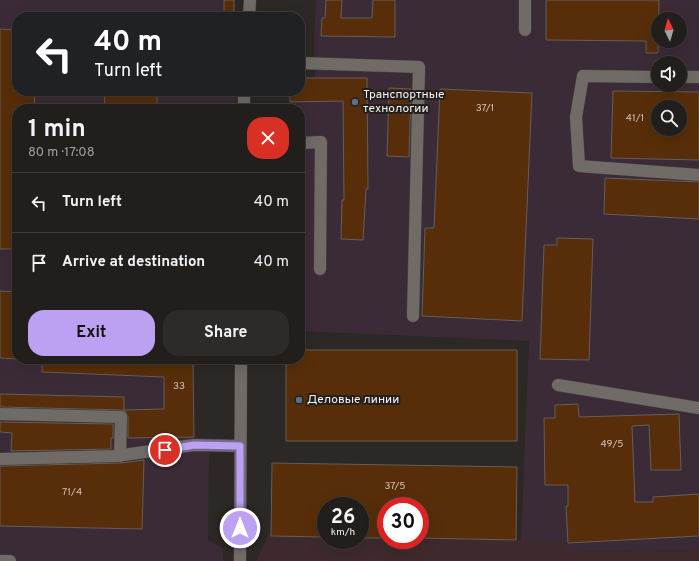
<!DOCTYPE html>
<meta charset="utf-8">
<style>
:root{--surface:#211e1c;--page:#2d2b29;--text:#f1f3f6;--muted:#a2a2a3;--line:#3e3c3b;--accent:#bca0f2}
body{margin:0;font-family:Overpass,sans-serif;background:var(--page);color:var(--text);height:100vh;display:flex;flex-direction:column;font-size:15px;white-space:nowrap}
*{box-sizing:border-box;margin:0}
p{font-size:13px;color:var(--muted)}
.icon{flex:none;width:22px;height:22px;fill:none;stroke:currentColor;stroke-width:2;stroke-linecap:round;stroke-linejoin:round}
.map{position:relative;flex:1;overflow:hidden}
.details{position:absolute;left:12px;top:104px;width:293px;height:260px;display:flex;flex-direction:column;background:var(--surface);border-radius:16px;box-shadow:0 4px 16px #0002,0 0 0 1px var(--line)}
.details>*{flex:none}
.top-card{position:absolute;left:12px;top:12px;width:293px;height:84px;border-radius:16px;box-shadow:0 4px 16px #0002,0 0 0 1px var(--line);background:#202124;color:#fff;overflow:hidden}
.needle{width:26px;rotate:355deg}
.buttons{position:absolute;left:651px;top:12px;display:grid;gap:8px}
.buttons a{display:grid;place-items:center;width:36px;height:36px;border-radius:50%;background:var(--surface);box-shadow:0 4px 16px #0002,0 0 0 1px var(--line);font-size:20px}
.speed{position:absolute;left:317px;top:497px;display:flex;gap:8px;font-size:20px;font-weight:700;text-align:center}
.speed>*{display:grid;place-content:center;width:52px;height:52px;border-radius:50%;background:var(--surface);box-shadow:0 4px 16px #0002,0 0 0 1px var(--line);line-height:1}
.speed small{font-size:10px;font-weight:400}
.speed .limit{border:6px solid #d22;background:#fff;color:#111}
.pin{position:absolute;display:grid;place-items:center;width:34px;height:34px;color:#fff;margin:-17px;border:2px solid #fff;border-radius:50%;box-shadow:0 1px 4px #0007}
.me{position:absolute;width:44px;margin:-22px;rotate:0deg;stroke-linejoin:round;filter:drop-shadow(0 0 3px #0008)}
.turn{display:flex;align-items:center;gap:14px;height:84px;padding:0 16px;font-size:18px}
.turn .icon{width:52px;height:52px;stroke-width:2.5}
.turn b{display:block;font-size:28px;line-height:34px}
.round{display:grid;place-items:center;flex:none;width:42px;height:42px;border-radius:16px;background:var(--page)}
.overview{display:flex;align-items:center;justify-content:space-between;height:68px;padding:0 16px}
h1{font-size:24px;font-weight:700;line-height:30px}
.cta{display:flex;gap:8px;margin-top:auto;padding:8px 16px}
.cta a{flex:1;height:46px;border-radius:16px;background:var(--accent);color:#111;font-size:16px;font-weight:700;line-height:46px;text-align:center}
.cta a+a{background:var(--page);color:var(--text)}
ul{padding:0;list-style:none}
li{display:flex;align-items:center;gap:12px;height:60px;padding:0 16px;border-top:1px solid var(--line)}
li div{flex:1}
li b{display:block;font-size:15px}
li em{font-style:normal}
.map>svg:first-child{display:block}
.commercial{fill:#3e2a2d}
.industrial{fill:#3b2b36;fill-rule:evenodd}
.building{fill:#572e09;stroke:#635e5b;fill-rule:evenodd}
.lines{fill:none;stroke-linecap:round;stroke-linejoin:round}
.minor-casing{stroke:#474340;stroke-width:13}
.minor{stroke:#706b67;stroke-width:12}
.route-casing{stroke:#7a689d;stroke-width:10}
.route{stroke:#bca0f2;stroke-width:7}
.service-dot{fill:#5c6f8a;stroke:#231f1c;stroke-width:1.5}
.labels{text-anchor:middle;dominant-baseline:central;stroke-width:4;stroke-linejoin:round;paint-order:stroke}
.number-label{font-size:10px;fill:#cfc2b8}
.poi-label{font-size:12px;fill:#f7f4f2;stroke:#231f1c;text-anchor:start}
</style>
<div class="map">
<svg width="699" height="561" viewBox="0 0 699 561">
<rect width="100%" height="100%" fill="#2c2825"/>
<path class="commercial" d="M270 532 326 534V540H360V535L386 536V540H420V537L565 542V552L699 550V561H256Z"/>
<path class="industrial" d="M0 0H234V17H17V91H235V105L232 109H17V359H193L194 452H209L208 540 223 548V561H0Z
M316 0H699V550L565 552V542L521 541 529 341 300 331V109H290V91H300L315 78 314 39ZM658 19H680V41H658ZM658 63H680V85H658ZM658 107H680V129H658Z"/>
<path class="building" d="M224 0H234V17H224Z
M326 0H342L341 18H372L373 0H395V37L321 36 322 18H325Z
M546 0H659L658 53H646V41L546 40Z
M0 29 17 30V91H35L34 109H17V249H0Z
M300 78H367L368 189H366L363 240 341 239 342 200H344L343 101 290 102V91H300Z
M389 88 411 89 409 157 387 156Z
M440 89 532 93 522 321 422 316 425 228H434Z
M613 91 699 92V160L611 158ZM658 107H680V129H658Z
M105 94 157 96V109H104Z
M605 178 699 182V219L604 214Z
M557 238 593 239 589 360 540 359 544 245H557Z
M0 291 17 292V359L0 358Z
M300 350H517V441H286V359H300Z
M42 359H193L194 437 128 438V417L125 411 122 410 0 407V394L124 397V410L164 409V377L42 372Z
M578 404 579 417 679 414 681 470H651L649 425 632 426 635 502H653V497L699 494V536L568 543 566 506H568V485H545L544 418H555V405Z
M0 422 113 424V438H111V449L11 451 12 433 0 432Z
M144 460 142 529 0 526V466L120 463Z
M272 463 517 467 516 540 420 538V506H386V538H360V506H326V537L271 536Z"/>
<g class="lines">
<defs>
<path id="minor" d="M249 17 250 0
M525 30V0
M300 63 419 67 413 316
M658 77 583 76 576 117 579 166 699 175
M680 77H699
M244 109V91
M300 143 321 142 320 269
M558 385 699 408
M0 414 121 417 120 456
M0 459 116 456 194 445 240 446
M0 561H10
M240 561 241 359"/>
</defs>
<use href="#minor" class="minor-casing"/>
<use href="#minor" class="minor"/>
</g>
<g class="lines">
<defs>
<path id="route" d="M165 450 194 445 240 446V528"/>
</defs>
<use href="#route" class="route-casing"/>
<use href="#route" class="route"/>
</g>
<g class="service-dot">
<circle cx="355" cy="102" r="4"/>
<circle cx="299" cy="400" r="4"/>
</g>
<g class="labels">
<g class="number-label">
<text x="485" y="108">37/1</text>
<text x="635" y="118">41/1</text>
<text x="179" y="386">33</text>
<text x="612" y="444">49/5</text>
<text x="395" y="486">37/5</text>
<text x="72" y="492">71/4</text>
</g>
<g class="poi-label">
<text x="363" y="95">Транспортные<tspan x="363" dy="14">технологии</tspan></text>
<text x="307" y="400">Деловые линии</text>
</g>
</g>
</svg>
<div class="buttons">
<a><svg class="needle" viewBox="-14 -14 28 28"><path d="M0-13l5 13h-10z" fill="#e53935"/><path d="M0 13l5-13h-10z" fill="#a2a2a3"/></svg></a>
<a><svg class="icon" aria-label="sound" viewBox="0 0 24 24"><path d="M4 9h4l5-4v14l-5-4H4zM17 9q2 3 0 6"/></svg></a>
<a><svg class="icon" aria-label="search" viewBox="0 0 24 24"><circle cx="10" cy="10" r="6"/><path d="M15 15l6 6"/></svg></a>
</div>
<div class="speed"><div>26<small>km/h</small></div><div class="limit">30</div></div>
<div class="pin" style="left:165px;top:450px;background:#d93025"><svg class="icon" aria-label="arrive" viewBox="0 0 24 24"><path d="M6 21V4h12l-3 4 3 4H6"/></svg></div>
<svg class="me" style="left:240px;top:528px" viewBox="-20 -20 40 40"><circle r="17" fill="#bca0f2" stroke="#fff" stroke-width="3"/><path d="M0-11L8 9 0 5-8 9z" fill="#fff"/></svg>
<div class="top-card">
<div class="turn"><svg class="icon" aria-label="left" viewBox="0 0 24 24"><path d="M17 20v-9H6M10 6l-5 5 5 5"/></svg><div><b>40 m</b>Turn left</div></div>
</div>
<section class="details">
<div class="overview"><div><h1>1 min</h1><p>80 m · 17:08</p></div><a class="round" style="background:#d93025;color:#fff"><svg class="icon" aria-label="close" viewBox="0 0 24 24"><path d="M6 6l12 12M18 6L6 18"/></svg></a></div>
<ul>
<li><svg class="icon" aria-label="left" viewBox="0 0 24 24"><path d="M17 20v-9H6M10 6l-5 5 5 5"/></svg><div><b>Turn left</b></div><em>40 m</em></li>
<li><svg class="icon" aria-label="arrive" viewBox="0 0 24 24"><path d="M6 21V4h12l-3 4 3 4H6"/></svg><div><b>Arrive at destination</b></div><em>40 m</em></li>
</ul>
<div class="cta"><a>Exit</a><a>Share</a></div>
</section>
</div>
